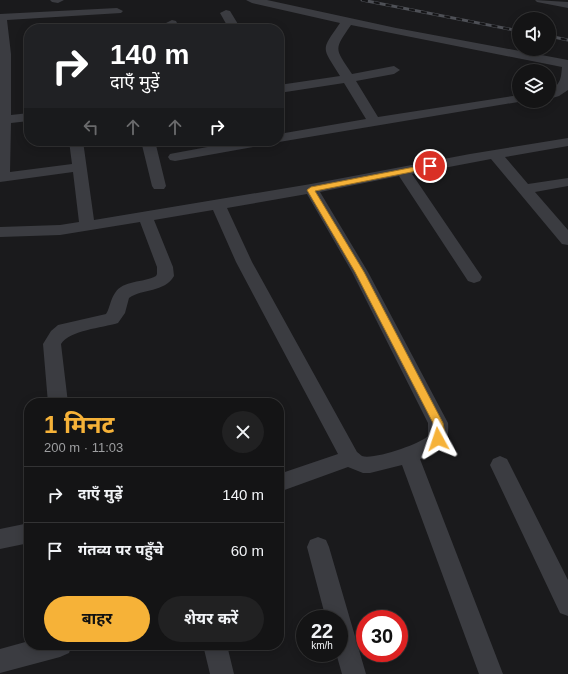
<!DOCTYPE html>
<html lang="hi">
<meta charset="utf-8">
<style>
:root{--surface:#141415;--page:#212122;--text:#f1f3f6;--muted:#9d9ea0;--line:#333334;--accent:#f6b238}
body{margin:0;font-family:Arial,"Noto Sans Devanagari",sans-serif;background:var(--page);color:var(--text);height:100vh;display:flex;flex-direction:column;font-size:15px;white-space:nowrap}
*{box-sizing:border-box;margin:0}
p{font-size:13px;color:var(--muted)}
.icon{flex:none;width:22px;height:22px;fill:none;stroke:currentColor;stroke-width:2;stroke-linecap:round;stroke-linejoin:round}
.map{position:relative;flex:1;overflow:hidden}
.sheet{position:absolute;left:24px;top:398px;width:260px;height:252px;display:flex;flex-direction:column;background:var(--surface);border-radius:16px;box-shadow:0 2px 10px #0003,0 0 0 1px var(--line)}
.sheet>*{flex:none}
.top-card{position:absolute;left:24px;top:24px;width:260px;height:122px;border-radius:16px;box-shadow:0 2px 10px #0003,0 0 0 1px var(--line);background:#202124;color:#fff;overflow:hidden}
.controls{position:absolute;left:512px;top:12px;display:grid;gap:8px}
.controls a{display:grid;place-items:center;width:44px;height:44px;border-radius:50%;background:var(--surface);box-shadow:0 2px 10px #0003,0 0 0 1px var(--line);font-size:20px}
.speed{position:absolute;left:296px;top:610px;display:flex;gap:8px;font-size:20px;font-weight:700;text-align:center}
.speed>*{display:grid;place-content:center;width:52px;height:52px;border-radius:50%;background:var(--surface);box-shadow:0 2px 10px #0003,0 0 0 1px var(--line);line-height:1}
.speed small{font-size:10px;font-weight:400}
.speed .limit{border:6px solid #d22;background:#fff;color:#111}
.pin{position:absolute;display:grid;place-items:center;width:34px;height:34px;color:#fff;margin:-17px;border:2px solid #fff;border-radius:50%;box-shadow:0 1px 4px #0007}
.me{position:absolute;width:44px;margin:-22px;rotate:355deg;stroke-linejoin:round;filter:drop-shadow(0 0 3px #0008)}
.turn{display:flex;align-items:center;gap:14px;height:84px;padding:0 20px;font-size:18px}
.turn .icon{width:52px;height:52px;stroke-width:2.5}
.turn b{display:block;font-size:28px;line-height:34px}
.lanes{display:flex;align-items:center;height:38px;padding:0 20px;background:#0003;justify-content:center;gap:20px;direction:ltr}
.lanes .off{opacity:.35}
.round{display:grid;place-items:center;flex:none;width:42px;height:42px;border-radius:21px;background:var(--page)}
.summary{display:flex;align-items:center;justify-content:space-between;height:68px;padding:0 20px}
h1{font-size:24px;font-weight:700;line-height:30px;color:var(--accent)}
.cta{display:flex;gap:8px;margin-top:auto;padding:8px 20px}
.cta a{flex:1;height:46px;border-radius:24px;background:var(--accent);color:#111;font-size:16px;font-weight:700;line-height:46px;text-align:center}
.cta a+a{background:var(--page);color:var(--text)}
ul{padding:0;list-style:none}
li{display:flex;align-items:center;gap:12px;height:56px;padding:0 20px;border-top:1px solid var(--line)}
li div{flex:1}
li b{display:block;font-size:15px}
li em{font-style:normal}
.map>svg:first-child{display:block}
.lines{fill:none;stroke-linecap:round;stroke-linejoin:round}
.street{fill:#3b3c41;fill-rule:evenodd}
.rail-casing{stroke:#4e5056;stroke-width:3}
.rail{stroke:#151517;stroke-width:2;stroke-dasharray:6;stroke-linecap:butt}
.route{fill:#f6b238;stroke:#a07424}
</style>
<div class="map">
<svg width="568" height="674" viewBox="0 0 568 674">
<rect width="100%" height="100%" fill="#1a1a1c"/>
<g class="lines">
<path class="street" d="M50 0H64L58 3 52 2Z
M246 0H267L396 28 568 60V90L559 96 549 99V90C561 85 561 78 562 67L351 25C333 51 335 48 352 74L394 66 400 70 394 74 356 81 378 117 519 95V101H524L279 142 274 141H279V134L366 119 344 83 279 93V85L340 76C322 46 320 52 340 23L252 3Z
M535 0 568 2V8L537 2Z
M117 8 123 11 121 13 7 20 11 54V115L29 113V121L11 123 10 172 72 164 69 141H83L94 220 311 184 470 154 568 138V146L505 157 528 184 568 178V186L535 192 568 230V245L562 244 491 159 412 174 482 277 480 281 474 283 468 281 399 176 320 192 368 272 448 423C450 444 439 453 420 459L503 674H479L402 465 370 473H363L348 467 279 492V474L338 454 236 262 213 210 154 220 173 267 174 276C164 293 143 288 129 298L125 313 118 323C102 328 70 330 61 344L68 403H48L43 344 51 331 58 325 106 314C110 308 110 300 115 293 123 280 143 283 156 276L157 274V267L140 222 60 235 0 237V227L60 225 79 222 73 172 0 182V14ZM307 194 352 272 428 423V436C420 444 374 460 362 456 360 455 359 453 357 452L252 262 227 208Z
M226 10 230 11 241 29H229L220 13Z
M172 20 176 21 180 29H168L166 23Z
M141 141H155L166 186 164 189H154L152 186Z
M240 141H271L269 144 264 145 175 161 170 160 168 157 170 154 175 153Z
M500 456 507 459 568 580V616L560 613 490 465 493 459Z
M29 523V543L0 549V529Z
M318 537 326 540 329 547 366 674H342L336 653H339V619H326L307 547 310 540Z
M29 641V645H72L69 653 60 657 0 673V649Z
M203 645H227L234 674H210Z"/>
<defs>
<path id="rail" d="M362 0 519 31
M549 36 568 40"/>
</defs>
<use href="#rail" class="rail-casing"/>
<use href="#rail" class="rail"/>
</g>
<path class="route" d="M430 164 432 165V168L315 191 364 272 443 423 445 433 441 442 438 444 433 439 435 433 433 423 355 272 307 190 311 187Z"/>
</svg>
<div class="controls">
<a><svg class="icon" aria-label="sound" viewBox="0 0 24 24"><path d="M4 9h4l5-4v14l-5-4H4zM17 9q2 3 0 6"/></svg></a>
<a><svg class="icon" aria-label="layers" viewBox="0 0 24 24"><path d="M12 4l9 5-9 5-9-5zM3 14l9 5 9-5"/></svg></a>
</div>
<div class="speed"><div>22<small>km/h</small></div><div class="limit">30</div></div>
<div class="pin" style="left:430px;top:166px;background:#d93025"><svg class="icon" aria-label="arrive" viewBox="0 0 24 24"><path d="M6 21V4h12l-3 4 3 4H6"/></svg></div>
<svg class="me" style="left:438px;top:439px" viewBox="-20 -20 40 40"><path d="M0-17L14 15 0 8-14 15z" fill="#f6b238" stroke="#fff" stroke-width="4"/></svg>
<div class="top-card">
<div class="turn"><svg class="icon" aria-label="right" viewBox="0 0 24 24"><path d="M7 20v-9h11M14 6l5 5-5 5"/></svg><div><b>140 m</b>दाएँ मुड़ें</div></div>
<div class="lanes"><svg class="icon off" aria-label="left" viewBox="0 0 24 24"><path d="M17 20v-9H6M10 6l-5 5 5 5"/></svg><svg class="icon off" aria-label="ahead" viewBox="0 0 24 24"><path d="M12 20V5M6 11l6-6 6 6"/></svg><svg class="icon off" aria-label="ahead" viewBox="0 0 24 24"><path d="M12 20V5M6 11l6-6 6 6"/></svg><svg class="icon" aria-label="right" viewBox="0 0 24 24"><path d="M7 20v-9h11M14 6l5 5-5 5"/></svg></div>
</div>
<section class="sheet">
<div class="summary"><div><h1>1 मिनट</h1><p>200 m · 11:03</p></div><a class="round"><svg class="icon" aria-label="close" viewBox="0 0 24 24"><path d="M6 6l12 12M18 6L6 18"/></svg></a></div>
<ul>
<li><svg class="icon" aria-label="right" viewBox="0 0 24 24"><path d="M7 20v-9h11M14 6l5 5-5 5"/></svg><div><b>दाएँ मुड़ें</b></div><em>140 m</em></li>
<li><svg class="icon" aria-label="arrive" viewBox="0 0 24 24"><path d="M6 21V4h12l-3 4 3 4H6"/></svg><div><b>गंतव्य पर पहुँचे</b></div><em>60 m</em></li>
</ul>
<div class="cta"><a>बाहर</a><a>शेयर करें</a></div>
</section>
</div>
